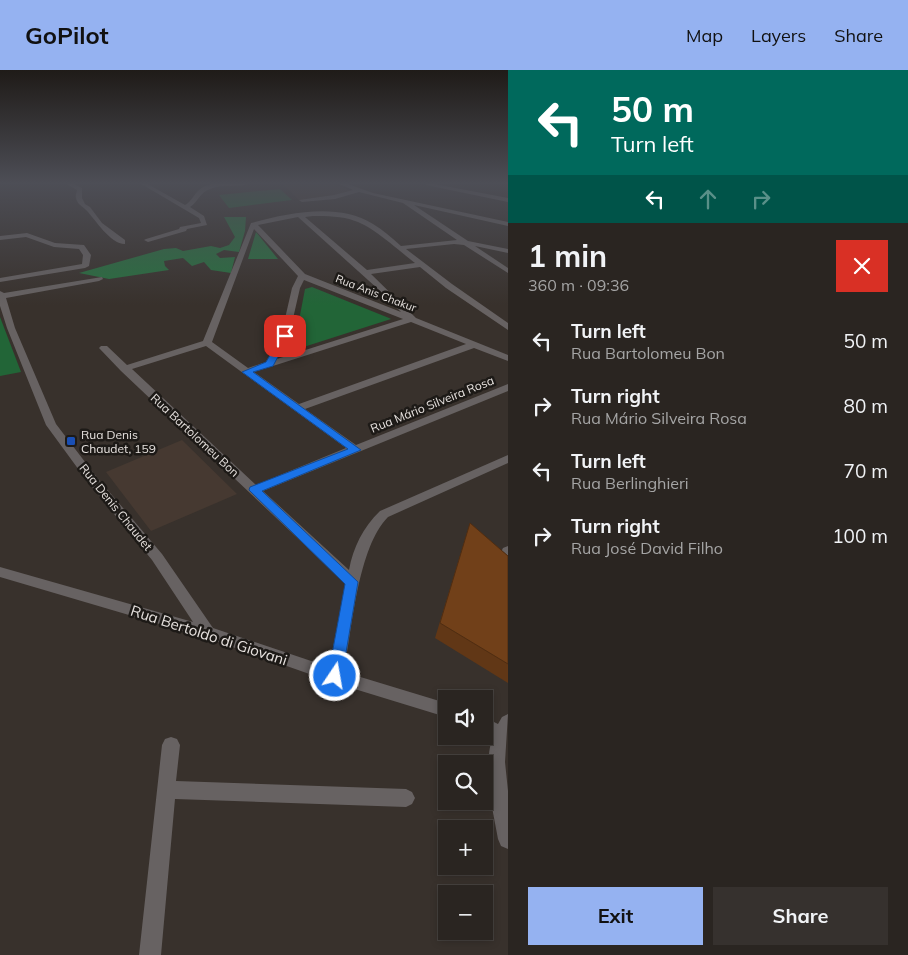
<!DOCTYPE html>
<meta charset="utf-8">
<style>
:root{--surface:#2a2521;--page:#36312e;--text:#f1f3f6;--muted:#a5a5a5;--line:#46423f;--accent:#95b2f1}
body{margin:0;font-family:Mulish,sans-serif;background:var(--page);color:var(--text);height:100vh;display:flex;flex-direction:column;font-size:19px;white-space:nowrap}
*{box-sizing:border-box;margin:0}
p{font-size:16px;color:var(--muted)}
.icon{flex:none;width:28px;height:28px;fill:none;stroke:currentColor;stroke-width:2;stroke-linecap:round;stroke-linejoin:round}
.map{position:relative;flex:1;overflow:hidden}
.drawer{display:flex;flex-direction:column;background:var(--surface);width:400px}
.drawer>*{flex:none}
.hud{background:#00695c;color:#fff;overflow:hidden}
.buttons{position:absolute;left:438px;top:620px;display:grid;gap:10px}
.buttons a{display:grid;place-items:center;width:55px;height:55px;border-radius:0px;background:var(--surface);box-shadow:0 2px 8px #0003,0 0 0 1px var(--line);font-size:25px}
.pin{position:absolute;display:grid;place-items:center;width:42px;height:42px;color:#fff;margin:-21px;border-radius:10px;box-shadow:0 2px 8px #0006}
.me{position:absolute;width:55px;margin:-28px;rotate:12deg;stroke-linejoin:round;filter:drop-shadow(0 0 4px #0008)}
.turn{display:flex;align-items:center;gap:18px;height:105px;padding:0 20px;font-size:22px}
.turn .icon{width:65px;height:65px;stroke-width:2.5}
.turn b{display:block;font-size:35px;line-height:42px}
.lanes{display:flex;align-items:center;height:48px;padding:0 20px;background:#0003;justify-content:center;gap:25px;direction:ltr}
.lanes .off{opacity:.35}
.round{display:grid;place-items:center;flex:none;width:52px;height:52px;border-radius:0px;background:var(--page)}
.head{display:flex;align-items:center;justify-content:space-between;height:85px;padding:0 20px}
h1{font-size:30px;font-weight:700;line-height:38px}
.cta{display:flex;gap:10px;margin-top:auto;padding:10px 20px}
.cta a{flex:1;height:58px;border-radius:0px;background:var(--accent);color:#111;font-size:20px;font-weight:700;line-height:58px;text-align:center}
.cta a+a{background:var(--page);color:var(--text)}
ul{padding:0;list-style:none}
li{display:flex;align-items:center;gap:15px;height:65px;padding:0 20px}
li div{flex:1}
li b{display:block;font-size:19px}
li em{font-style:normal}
header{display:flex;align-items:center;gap:30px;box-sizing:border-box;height:70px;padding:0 25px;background:var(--accent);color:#111}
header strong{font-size:24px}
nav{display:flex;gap:28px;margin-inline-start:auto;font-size:18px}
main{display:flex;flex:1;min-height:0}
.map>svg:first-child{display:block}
.built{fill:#463931}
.green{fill:#226537}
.forest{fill:#27703e}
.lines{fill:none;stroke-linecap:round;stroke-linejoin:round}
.minor{fill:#676262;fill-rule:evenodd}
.wall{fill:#613716}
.building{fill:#714019;stroke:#4f2d12}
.route{fill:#1a73e8;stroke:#114b97}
.transit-dot{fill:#1a4fb4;stroke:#1d1a17;stroke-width:2}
.labels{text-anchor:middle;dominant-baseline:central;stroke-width:5;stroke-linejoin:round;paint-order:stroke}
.far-street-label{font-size:11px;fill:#e6e1de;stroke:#1d1a17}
.street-label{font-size:12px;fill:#e6e1de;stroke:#1d1a17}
.poi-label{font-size:12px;fill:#e6e1de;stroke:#1d1a17;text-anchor:start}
.near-street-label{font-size:15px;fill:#e6e1de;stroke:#1d1a17}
</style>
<header>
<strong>GoPilot</strong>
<nav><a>Map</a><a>Layers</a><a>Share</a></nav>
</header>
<main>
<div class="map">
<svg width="508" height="885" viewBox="0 0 508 885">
<rect width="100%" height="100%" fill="#38312c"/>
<path class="built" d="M281 112H330L354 122 301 132Z
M182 370 237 424 151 461 106 402Z"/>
<path class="green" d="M280 119 292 130 229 138 219 125Z
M312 217 389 248 391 249 288 282 296 266 305 219Z
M0 247 21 302 0 306Z"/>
<path class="forest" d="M224 147H246L245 161 239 182 224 180 216 184 220 188 235 187 231 203 211 200 204 192 192 196 183 188 164 191 165 196 169 200 109 209 79 203 164 179 176 178 183 181 211 176 220 178 229 175 235 167Z
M256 162 278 189H248Z"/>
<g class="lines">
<path class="minor" d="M63 112H70L82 118V128L85 134 90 137 102 153 125 170V174C110 174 95 149 86 140 82 136 77 134 76 128 75 125 77 122 77 120Z
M138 112H144L185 135C192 131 193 125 199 120 208 111 240 110 253 112 240 119 224 113 210 119 200 122 198 132 190 137L204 146 207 155 187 159 186 161 148 172 144 170 146 169 179 159 180 157 201 153 199 148Z
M335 112H342L373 123 508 152V156L414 135 468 171 508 179V183L475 176 508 198V203L464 175 454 174 406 179 452 214 508 253V260L446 218 420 197 371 204 416 248 508 285V291L474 278 305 339 356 375 508 314V321L263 421 349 500C353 478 363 457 380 441L508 385V393L388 447C358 477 352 558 344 602L446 633V647L335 613 207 568 0 507V497L193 552 152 490 87 411 46 355 7 258 0 236V221L4 223 102 207 103 209 99 211 6 228 15 258 56 354 95 405 162 484 213 558 329 597 346 514 121 301 99 278 101 276H107L127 295 203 271 251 153C288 143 338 132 373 154 383 160 392 168 401 176L457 170 403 133 359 122 335 129 302 132 299 130 334 125 353 120ZM313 146C327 146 342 146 355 151 374 157 399 181 415 193L367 200 305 147ZM298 147 378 219 401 242 305 204 258 155ZM254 159 298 206 292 218 281 266 266 292 248 298 212 272ZM304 210 403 249 277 289 289 266 300 218ZM411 252 466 274 299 334 254 302ZM206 276 346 378 256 415 132 299Z
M424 112 508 128V132L426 115Z
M27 163 55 173 84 175 91 185 89 196 85 198 0 212V208L82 194 83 185 79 179 54 177 26 167 0 170V166Z
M508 476V487L503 485 501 482 503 478Z
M508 644 505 692 508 721V779L501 776 498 769C492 736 483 701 492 668L484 663V647L498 654 502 647Z
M171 667 177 669 180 675 176 711 406 719 412 722 415 728 412 734 406 737 175 729 161 885H139L162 675 165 669Z"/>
</g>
<path class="wall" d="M470 453 508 486V613L435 568Z"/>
<path class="building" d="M470 453 508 486V594L440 553Z"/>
<linearGradient id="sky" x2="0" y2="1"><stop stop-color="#1f1b18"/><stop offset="0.48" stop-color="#4d4e56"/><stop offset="1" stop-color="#4d4e56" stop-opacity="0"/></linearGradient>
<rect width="508" height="235" fill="url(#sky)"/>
<path class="route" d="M285 263 289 266 273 296 253 302 361 380 262 421 358 512 342 606 340 610 335 612 330 610 328 606 345 514 249 420 250 417 348 379 242 302 266 292 281 266Z"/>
<rect class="transit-dot" x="66" y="366" width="10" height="10" rx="2.5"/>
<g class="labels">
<g class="far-street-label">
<text transform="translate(376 223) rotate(21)">Rua Anis Chakur</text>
</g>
<g class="street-label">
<text transform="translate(432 334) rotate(-22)">Rua Mário Silveira Rosa</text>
<text transform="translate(195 365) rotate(43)">Rua Bartolomeu Bon</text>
<text transform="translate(116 437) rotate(51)">Rua Denis Chaudet</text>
</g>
<g class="poi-label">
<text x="81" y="364">Rua Denis<tspan x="81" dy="14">Chaudet, 159</tspan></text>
</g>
<g class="near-street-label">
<text transform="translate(209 565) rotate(18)">Rua Bertoldo di Giovani</text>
</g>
</g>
</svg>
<div class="buttons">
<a><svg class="icon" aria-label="sound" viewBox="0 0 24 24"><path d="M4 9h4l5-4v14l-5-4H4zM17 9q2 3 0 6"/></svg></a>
<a><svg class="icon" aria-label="search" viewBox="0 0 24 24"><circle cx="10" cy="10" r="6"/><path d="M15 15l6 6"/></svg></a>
<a>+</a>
<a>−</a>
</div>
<div class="pin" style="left:285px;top:266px;background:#d93025"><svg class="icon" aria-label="arrive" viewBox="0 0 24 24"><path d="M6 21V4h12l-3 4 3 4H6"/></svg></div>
<svg class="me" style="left:335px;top:606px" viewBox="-20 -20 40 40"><circle r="17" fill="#1a73e8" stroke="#fff" stroke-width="3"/><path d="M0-11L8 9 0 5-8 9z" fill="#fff"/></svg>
</div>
<section class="drawer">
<div class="hud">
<div class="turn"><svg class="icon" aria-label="left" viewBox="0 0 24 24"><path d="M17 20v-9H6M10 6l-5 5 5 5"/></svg><div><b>50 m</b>Turn left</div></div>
<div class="lanes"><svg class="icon" aria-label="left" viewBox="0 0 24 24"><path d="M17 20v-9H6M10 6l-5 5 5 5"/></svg><svg class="icon off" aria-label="ahead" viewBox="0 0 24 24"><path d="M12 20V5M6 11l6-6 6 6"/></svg><svg class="icon off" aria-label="right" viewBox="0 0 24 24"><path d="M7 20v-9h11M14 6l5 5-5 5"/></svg></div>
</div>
<div class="head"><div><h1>1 min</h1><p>360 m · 09:36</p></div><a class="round" style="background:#d93025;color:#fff"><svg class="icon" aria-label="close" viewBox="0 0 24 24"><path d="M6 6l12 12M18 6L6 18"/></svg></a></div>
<ul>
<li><svg class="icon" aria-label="left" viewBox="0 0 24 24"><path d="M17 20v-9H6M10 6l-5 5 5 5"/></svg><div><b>Turn left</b><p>Rua Bartolomeu Bon</p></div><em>50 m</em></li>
<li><svg class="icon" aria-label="right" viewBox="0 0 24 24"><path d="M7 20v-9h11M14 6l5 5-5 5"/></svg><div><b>Turn right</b><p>Rua Mário Silveira Rosa</p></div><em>80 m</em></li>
<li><svg class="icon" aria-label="left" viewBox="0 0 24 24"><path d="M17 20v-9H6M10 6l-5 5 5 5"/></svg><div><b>Turn left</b><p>Rua Berlinghieri</p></div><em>70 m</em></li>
<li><svg class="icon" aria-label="right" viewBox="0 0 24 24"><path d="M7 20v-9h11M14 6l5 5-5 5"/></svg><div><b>Turn right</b><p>Rua José David Filho</p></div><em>100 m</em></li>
</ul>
<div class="cta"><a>Exit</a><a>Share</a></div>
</section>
</main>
